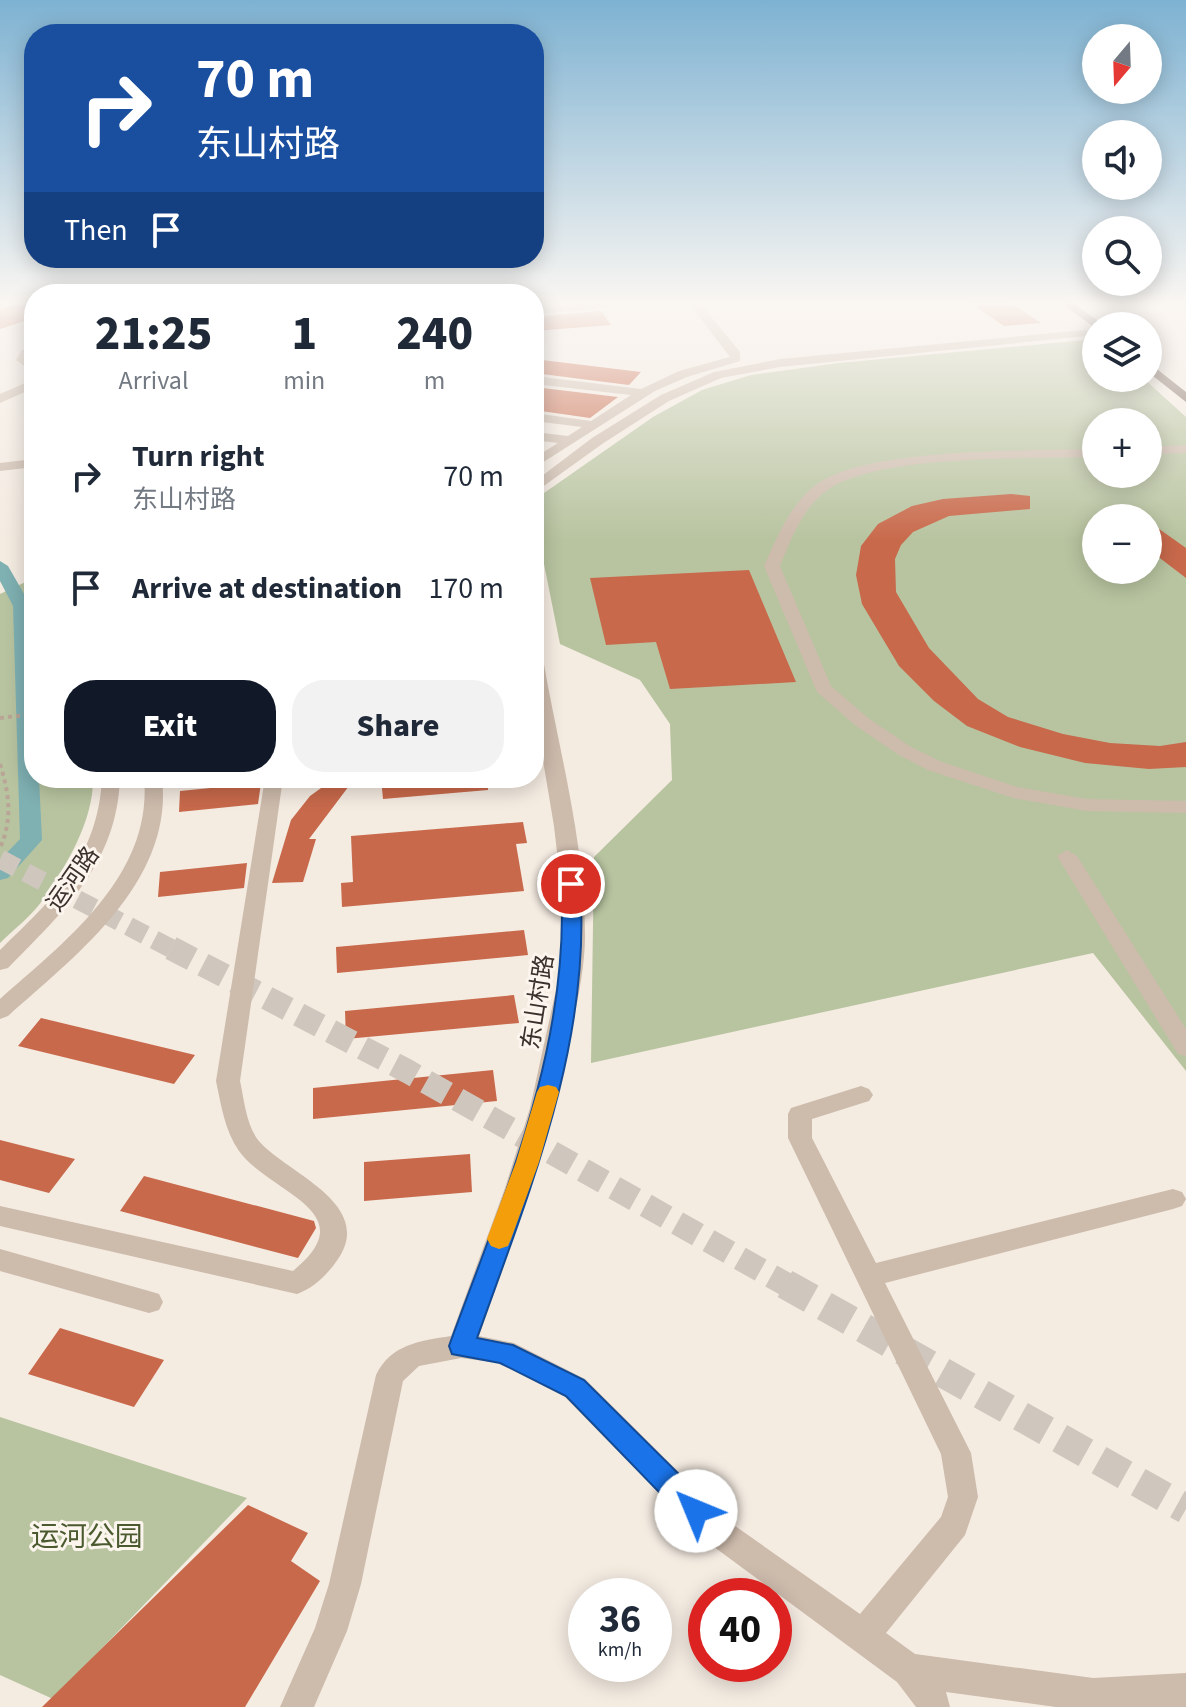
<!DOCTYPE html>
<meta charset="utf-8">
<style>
:root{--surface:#fff;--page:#f2f2f3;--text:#1f2937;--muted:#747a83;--accent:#111827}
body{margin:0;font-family:"Source Sans 3","Noto Sans SC",sans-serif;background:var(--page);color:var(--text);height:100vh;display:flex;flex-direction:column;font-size:30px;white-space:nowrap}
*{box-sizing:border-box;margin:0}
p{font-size:26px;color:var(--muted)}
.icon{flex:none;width:44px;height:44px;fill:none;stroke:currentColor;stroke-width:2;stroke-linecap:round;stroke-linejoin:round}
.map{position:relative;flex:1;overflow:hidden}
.drawer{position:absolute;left:24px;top:284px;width:520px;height:504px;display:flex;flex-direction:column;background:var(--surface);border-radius:32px;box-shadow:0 4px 20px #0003}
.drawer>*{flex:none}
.guide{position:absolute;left:24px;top:24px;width:520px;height:244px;border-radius:32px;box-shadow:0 4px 20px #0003;background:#1a4fa0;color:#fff;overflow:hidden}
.needle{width:52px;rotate:199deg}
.controls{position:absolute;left:1082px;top:24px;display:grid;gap:16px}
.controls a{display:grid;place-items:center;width:80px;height:80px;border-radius:50%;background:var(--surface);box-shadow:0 4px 20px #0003;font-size:40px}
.speed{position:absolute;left:568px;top:1578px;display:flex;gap:16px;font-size:40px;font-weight:700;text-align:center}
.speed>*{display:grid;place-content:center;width:104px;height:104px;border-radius:50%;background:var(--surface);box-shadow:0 4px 20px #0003;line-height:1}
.speed small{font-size:20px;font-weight:400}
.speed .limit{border:12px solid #d22;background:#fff;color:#111}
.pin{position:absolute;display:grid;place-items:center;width:68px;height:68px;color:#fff;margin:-34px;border:4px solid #fff;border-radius:50%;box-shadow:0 2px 8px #0007}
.me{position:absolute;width:88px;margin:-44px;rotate:315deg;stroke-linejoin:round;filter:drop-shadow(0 0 6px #0008)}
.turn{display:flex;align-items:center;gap:28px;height:168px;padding:0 40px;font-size:36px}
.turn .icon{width:104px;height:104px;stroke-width:2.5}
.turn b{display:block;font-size:56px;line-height:68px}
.then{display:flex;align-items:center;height:76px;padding:0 40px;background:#0003;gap:16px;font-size:30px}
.eta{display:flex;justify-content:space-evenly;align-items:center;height:136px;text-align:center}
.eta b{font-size:48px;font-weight:800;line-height:56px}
.button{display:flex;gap:16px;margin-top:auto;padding:16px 40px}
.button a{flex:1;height:92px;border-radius:32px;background:var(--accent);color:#fff;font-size:32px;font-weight:800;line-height:92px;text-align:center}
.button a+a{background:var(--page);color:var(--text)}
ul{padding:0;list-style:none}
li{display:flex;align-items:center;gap:24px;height:112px;padding:0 40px}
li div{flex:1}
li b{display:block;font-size:30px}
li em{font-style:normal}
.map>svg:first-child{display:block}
.green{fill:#b8c4a0;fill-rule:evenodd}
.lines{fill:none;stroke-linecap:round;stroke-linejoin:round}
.canal{fill:#7fb0b2;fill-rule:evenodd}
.building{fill:#c8694b}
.major-tunnel-far2{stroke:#cfc6bd;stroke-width:19;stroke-dasharray:19 10;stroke-linecap:butt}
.major-tunnel-far1{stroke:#cfc6bd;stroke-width:24;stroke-dasharray:24 12;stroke-linecap:butt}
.major-tunnel{stroke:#cfc6bd;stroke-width:30;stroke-dasharray:30 15;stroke-linecap:butt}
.path{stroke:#b9a596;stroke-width:4;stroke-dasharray:4 4;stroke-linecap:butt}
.minor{fill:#cdbbac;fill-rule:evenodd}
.major{fill:#7d675c;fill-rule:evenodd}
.route{fill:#1a73e8;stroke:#114b97;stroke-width:2}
.slow{fill:#f59e0b}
.labels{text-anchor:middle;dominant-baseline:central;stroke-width:6;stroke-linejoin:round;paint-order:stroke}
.street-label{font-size:24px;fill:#3b302b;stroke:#fbf5ee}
.near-park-label{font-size:28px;fill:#4a5a2e;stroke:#fbf5ee}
</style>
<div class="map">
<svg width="1186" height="1707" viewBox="0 0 1186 1707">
<rect width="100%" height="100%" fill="#f4ebe1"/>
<path class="green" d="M1096 339V378H1143L1186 417V1071L1093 953 591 1063 594 857 672 780 670 724 640 680 560 644 534 514 544 493 653 417 702 390 751 375 839 363ZM1096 422H1148V474H1096ZM1096 518H1148V570H1096Z
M34 578V778H93C94 819 67 865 44 898 33 915 14 929 0 943V594Z
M0 1417 247 1498 53 1699 0 1675Z"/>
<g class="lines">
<path class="canal" d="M0 561 8 566 31 606 34 778H39L42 840 8 878 0 880V860L20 839 13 606 0 581Z"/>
</g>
<path class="building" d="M22 302H34V318L0 329V310Z
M969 302H1009L1041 323 1004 326Z
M601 311 611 325 534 331V317Z
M534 359 641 372 629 385 534 373Z
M534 387 618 397 590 418 534 410Z
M1011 494 1030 496V509L949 516 913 532 901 545 895 559 896 592 929 648 978 699 1008 717 1063 734 1110 743 1160 746 1186 742V767L1149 769 1085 763 1020 747 967 726 934 701 899 666 862 604 856 575 861 546 878 524 912 506 943 499Z
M1148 521 1186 548V578L1148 549Z
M749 570 796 682 670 689 656 642 606 645 590 578Z
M335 778H355L309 839H316L303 882 272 883 291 820 310 796Z
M381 778H488V790L383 799Z
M261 783 258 804 179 812 180 791Z
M523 822 527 843 516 844 524 891 342 907 341 883 353 882 351 836Z
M247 863 244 888 158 897 160 872Z
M524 930 528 955 337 973 336 947Z
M514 995 519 1023 346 1039 345 1011Z
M41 1018 195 1055 174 1084 18 1046Z
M493 1070 497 1101 313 1119V1088Z
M0 1140 75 1159 49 1193 0 1180Z
M470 1154 472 1192 364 1201V1162Z
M144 1176 314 1221 316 1228 298 1258 120 1211Z
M60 1328 164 1360 134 1407 28 1374Z
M248 1505 308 1533 291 1561 320 1581 245 1707H42Z"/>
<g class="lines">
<path class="major-tunnel-far2" d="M0 859 174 950"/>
<path class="major-tunnel-far1" d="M171 948 407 1071 789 1286"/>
<path class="major-tunnel" d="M785 1284 1186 1509"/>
<path class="path" d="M0 718 34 714
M0 764C9 793 13 819 0 848"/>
<path class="minor" d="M688 302H699L740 352V361L687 377 655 391 534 468V458L558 443 534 440V432L568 436 582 427 534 421V413L591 421 631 395 534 384V376L641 389 679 371 730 357Z
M610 303 611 305 606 308 534 314V308Z
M1096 329V335L780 367 721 378 669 401 602 444 534 493V482L592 438 661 395 714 372 780 359Z
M34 347V353L28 359 34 363V373L16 360 22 350Z
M34 379V388L0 403V394Z
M1186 445V453L1148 455V447Z
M1096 449V457C1031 459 880 454 829 489 803 506 791 539 780 566L831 686 868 718 911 747 942 762 1017 787 1087 799 1186 801V813L1087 811 1013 798 928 770 899 755 856 726 817 692 764 566C777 537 791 503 817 484 869 447 1029 451 1096 449Z
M34 459V467L0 471V463Z
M534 648 542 653C558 748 586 844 585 940 584 974 576 1008 569 1042 549 1143 513 1239 479 1336L514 1343 585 1379 728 1521 860 1614 941 1517 948 1497 941 1454 788 1138V1114L791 1108 861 1086 869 1089 873 1095 869 1101 812 1119V1138L876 1263 1173 1189 1182 1192 1186 1199 1182 1206 1173 1209 885 1283 971 1453 978 1497 965 1535 886 1633 915 1654 1093 1678 1186 1673V1707H1056L946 1692 950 1707H916L897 1682 706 1541 565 1397 500 1363 461 1358 419 1366 403 1381 361 1584 347 1631 314 1707H280L315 1628 329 1584 376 1375C391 1344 420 1341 451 1336L505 1188 530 1108 561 967 562 895 554 826 534 707Z
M102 778H120C117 863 64 911 8 968L0 970V950C54 898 98 857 102 778Z
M144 778H162C174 881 77 955 8 1016L0 1019V999C66 941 153 875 144 778Z
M265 778H283L240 1081C244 1099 246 1124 258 1140 284 1172 376 1203 338 1259 328 1274 314 1288 297 1294L0 1226V1206L293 1271C367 1211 269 1193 239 1151 225 1131 221 1105 216 1081Z
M1067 850 1077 856 1186 1029V1056L1178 1054 1057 856Z
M0 1249 149 1291 159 1294 163 1302 159 1310 149 1313 0 1271Z"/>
<path class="major" d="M1060 302H1072L1105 326 1095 328Z
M1148 362 1186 392V402L1148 372Z"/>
</g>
<linearGradient id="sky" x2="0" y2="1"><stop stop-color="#7eb2d2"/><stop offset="0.56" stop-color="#faf6f2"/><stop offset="1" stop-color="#faf6f2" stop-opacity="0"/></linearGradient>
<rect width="1186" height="541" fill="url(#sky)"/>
<path class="route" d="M571 878 580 884C592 1042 529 1192 477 1338L513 1345 584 1380 706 1501 710 1511 706 1520 696 1524 686 1520 566 1396 500 1363 452 1354 449 1346C503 1198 571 1045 561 884Z"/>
<path class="slow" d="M548 1085 556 1087 559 1092 539 1162 511 1239 508 1246 499 1249 491 1246 487 1239 516 1162 537 1092 540 1087Z"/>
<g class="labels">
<g class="street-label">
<text transform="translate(73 879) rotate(-55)">运河路</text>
<text transform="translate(538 1002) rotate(-81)">东山村路</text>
</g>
<g class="near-park-label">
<text x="87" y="1537">运河公园</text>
</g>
</g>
</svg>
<div class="controls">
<a><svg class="needle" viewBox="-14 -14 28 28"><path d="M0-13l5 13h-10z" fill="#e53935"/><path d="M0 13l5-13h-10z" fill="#747a83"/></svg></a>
<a><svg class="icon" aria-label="sound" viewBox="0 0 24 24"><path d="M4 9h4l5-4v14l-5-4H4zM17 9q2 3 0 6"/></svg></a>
<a><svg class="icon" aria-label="search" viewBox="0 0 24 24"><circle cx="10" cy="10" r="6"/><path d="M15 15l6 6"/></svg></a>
<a><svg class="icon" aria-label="layers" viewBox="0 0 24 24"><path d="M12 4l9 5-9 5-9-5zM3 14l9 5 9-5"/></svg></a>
<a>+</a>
<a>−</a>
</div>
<div class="speed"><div>36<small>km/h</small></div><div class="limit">40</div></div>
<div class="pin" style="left:571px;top:884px;background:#d93025"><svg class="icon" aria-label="arrive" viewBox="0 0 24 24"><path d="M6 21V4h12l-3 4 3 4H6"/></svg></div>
<svg class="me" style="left:696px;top:1511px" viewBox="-20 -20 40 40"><circle r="19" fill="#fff"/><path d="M0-13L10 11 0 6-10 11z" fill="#1a73e8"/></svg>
<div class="guide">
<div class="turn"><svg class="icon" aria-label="right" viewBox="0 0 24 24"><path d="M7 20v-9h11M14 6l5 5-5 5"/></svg><div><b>70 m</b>东山村路</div></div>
<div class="then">Then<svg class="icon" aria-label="arrive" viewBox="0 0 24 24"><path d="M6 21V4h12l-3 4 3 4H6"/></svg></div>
</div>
<section class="drawer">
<div class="eta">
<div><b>21:25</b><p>Arrival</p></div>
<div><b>1</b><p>min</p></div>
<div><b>240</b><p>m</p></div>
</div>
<ul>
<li><svg class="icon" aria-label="right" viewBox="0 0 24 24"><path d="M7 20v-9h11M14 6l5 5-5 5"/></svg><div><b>Turn right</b><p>东山村路</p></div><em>70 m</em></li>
<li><svg class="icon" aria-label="arrive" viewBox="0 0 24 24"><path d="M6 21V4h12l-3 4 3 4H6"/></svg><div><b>Arrive at destination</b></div><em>170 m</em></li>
</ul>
<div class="button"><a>Exit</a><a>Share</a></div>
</section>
</div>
